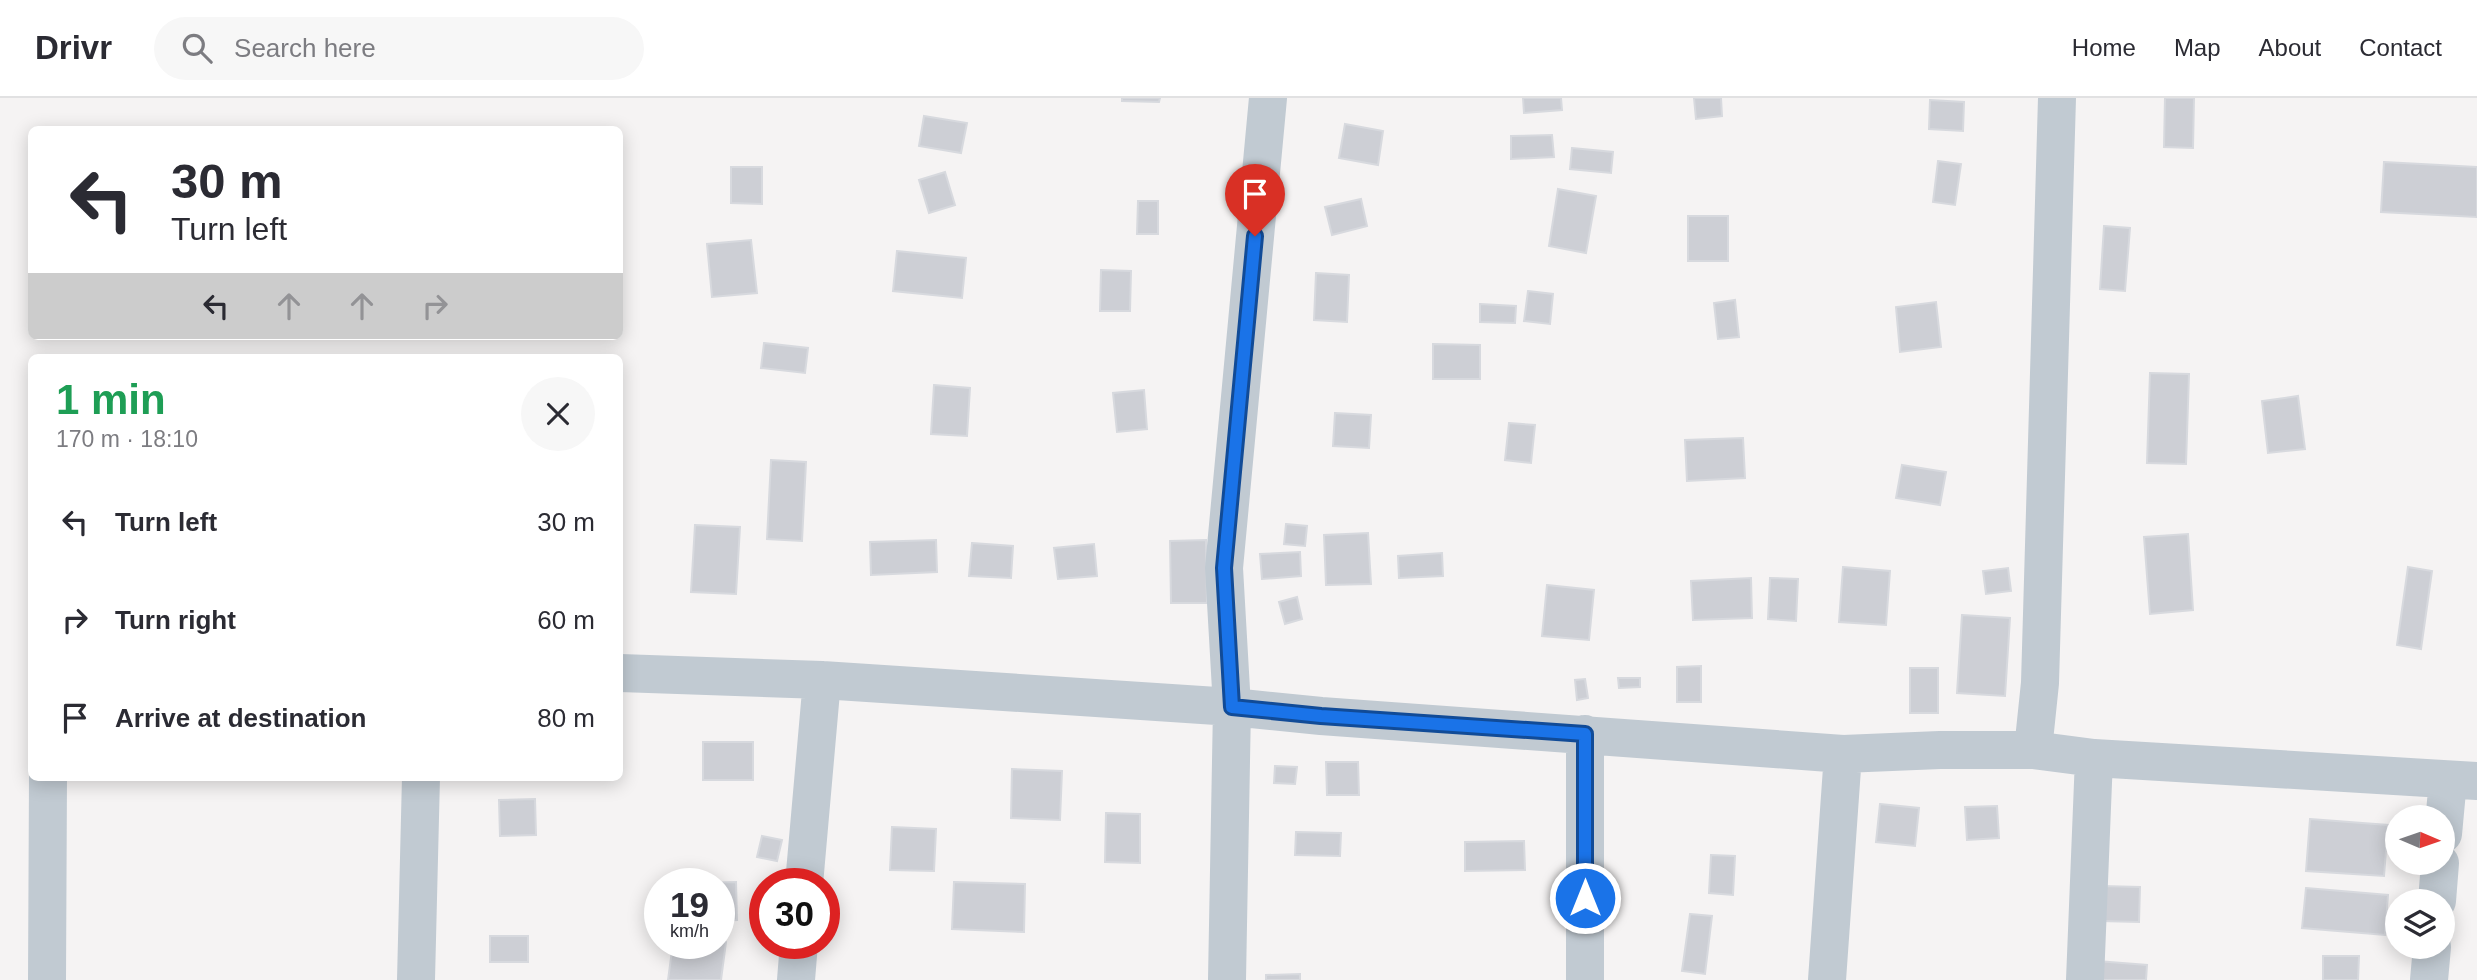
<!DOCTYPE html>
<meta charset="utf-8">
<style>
:root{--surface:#fff;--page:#f7f7f7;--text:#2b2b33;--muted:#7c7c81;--line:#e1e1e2}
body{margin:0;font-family:Helvetica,sans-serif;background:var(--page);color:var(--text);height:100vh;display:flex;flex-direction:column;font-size:26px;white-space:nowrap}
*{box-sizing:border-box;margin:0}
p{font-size:23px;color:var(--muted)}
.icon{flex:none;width:38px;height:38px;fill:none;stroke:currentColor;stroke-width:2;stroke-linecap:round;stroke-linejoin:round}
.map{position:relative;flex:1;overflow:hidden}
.drawer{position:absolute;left:28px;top:256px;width:595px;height:427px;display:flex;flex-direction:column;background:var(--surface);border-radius:10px;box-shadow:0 4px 18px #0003}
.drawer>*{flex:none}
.hud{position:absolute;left:28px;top:28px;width:595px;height:214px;border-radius:10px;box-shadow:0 4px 18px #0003;background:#fff;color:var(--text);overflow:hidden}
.needle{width:46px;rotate:92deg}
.fabs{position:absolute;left:2385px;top:707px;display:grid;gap:14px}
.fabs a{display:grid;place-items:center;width:70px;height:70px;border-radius:50%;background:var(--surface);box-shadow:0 4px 18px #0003;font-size:35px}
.speed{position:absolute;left:644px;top:770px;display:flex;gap:14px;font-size:35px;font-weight:700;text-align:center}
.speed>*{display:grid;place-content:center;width:91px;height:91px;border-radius:50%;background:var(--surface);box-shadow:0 4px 18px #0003;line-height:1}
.speed small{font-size:18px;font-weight:400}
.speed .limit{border:10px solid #d22;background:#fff;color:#111}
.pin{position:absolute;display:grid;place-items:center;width:60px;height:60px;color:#fff;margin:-72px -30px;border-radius:50% 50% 50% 0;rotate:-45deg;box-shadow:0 0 7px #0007}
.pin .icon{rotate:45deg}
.me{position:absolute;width:77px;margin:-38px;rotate:0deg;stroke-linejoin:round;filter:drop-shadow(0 0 5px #0008)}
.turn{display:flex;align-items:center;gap:24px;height:147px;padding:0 28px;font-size:32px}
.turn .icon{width:91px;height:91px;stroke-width:2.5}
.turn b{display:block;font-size:49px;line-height:60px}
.lanes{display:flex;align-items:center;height:66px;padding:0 28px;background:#0003;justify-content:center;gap:35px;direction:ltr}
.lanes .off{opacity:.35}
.round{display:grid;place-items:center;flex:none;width:74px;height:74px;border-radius:37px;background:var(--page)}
.overview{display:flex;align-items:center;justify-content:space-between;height:119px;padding:0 28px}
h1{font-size:42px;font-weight:600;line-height:52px;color:#1e9e55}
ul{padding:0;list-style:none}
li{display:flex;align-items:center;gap:21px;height:98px;padding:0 28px}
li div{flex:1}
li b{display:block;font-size:26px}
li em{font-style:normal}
header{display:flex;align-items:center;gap:42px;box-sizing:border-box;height:98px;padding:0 35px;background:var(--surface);border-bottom:2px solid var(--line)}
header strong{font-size:33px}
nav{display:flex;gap:38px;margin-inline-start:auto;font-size:24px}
.search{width:490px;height:63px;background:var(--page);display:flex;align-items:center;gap:18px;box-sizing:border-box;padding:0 24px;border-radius:38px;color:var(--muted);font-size:26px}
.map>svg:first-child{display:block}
.building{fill:#cdcfd5;stroke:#d7d9de;stroke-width:2}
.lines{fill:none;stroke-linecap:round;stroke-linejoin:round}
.street{stroke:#c1cad2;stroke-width:38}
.route-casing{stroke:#114b97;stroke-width:18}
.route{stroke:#1a73e8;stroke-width:12}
</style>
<header>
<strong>Drivr</strong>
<div class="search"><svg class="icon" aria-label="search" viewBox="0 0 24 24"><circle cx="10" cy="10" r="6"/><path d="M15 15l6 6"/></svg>Search here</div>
<nav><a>Home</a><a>Map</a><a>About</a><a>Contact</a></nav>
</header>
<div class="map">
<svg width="2477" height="882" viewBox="0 0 2477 882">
<rect width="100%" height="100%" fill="#f5f3f3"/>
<path class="building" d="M1122 0H1160L1159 4 1122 3Z
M1523 0H1561L1562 12 1524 15Z
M1694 0H1721L1722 18 1696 21Z
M2165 0H2194L2193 50 2164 49Z
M1930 2 1964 4 1963 33 1929 31Z
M924 18 967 25 961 55 919 48Z
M1345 26 1383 33 1378 67 1339 60Z
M1552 37 1554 59 1511 61V38Z
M1572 50 1613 54 1611 75 1570 71Z
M1938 63 1961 66 1955 107 1933 104Z
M2384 64 2477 69V119L2381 114Z
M731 69H762V106L731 105Z
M945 74 955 107 929 115 919 82Z
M1558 91 1596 98 1586 155 1549 148Z
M1361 101 1367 128 1332 137 1325 109Z
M1138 103H1158V136H1137Z
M1688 118H1728V163H1688Z
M2104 128 2130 130 2125 193 2100 191Z
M751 142 757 195 712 199 707 146Z
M897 153 966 160 962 200 893 193Z
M1101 172 1131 173 1130 213H1100Z
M1316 175 1349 177 1347 224 1314 222Z
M1528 193 1553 196 1550 226 1524 223Z
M1735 202 1739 239 1718 241 1714 205Z
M1936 204 1941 249 1900 254 1896 209Z
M1480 206 1516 208 1515 225 1480 224Z
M764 245 808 250 805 275 761 270Z
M1433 246 1480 247V281H1433Z
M2150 275 2189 276 2186 366 2147 365Z
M934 287 970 290 967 338 931 336Z
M1144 292 1147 331 1117 334 1113 295Z
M2298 298 2305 351 2268 355 2262 303Z
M1335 315 1371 317 1369 350 1333 348Z
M1509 325 1535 327 1531 365 1505 362Z
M1743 340 1745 380 1687 383 1685 342Z
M771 362 806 364 802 443 767 441Z
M1902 367 1946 374 1940 407 1896 400Z
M1286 426 1307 428 1305 448 1284 446Z
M695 427 740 429 736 496 691 494Z
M1368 435 1371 486 1326 487 1324 437Z
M2188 436 2193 512 2150 516 2144 439Z
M936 442 937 474 871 477 870 444Z
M1206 442 1207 505H1171L1170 443Z
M972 445 1013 448 1011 480 969 478Z
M1094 446 1097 478 1058 481 1054 450Z
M1300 454 1301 478 1262 481 1260 456Z
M1442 455 1443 478 1399 480 1398 458Z
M1843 469 1890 473 1886 527 1839 524Z
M2408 469 2432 473 2421 551 2397 547Z
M2008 470 2011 493 1986 496 1983 473Z
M1751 480 1752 520 1693 522 1691 483Z
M1770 480 1798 481 1796 523 1768 521Z
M1547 487 1594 492 1589 542 1542 538Z
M1297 499 1302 521 1285 526 1279 504Z
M1962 517 2010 520 2005 598 1957 595Z
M1701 568V604H1677V569Z
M1910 570H1938V615H1910Z
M1618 580H1640V589L1619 590Z
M1585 581 1588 600 1577 602 1575 582Z
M703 644H753V682H703Z
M1326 664H1358L1359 697H1327Z
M1275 668 1297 669 1295 686 1274 685Z
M1012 671 1062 673 1060 722 1011 720Z
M535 701 536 737 500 738 499 702Z
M1880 706 1919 710 1915 748 1876 744Z
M1997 708 1999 740 1967 742 1965 709Z
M1106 715 1140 716V765L1105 764Z
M2310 721 2388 727 2384 778 2306 773Z
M892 729 936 731 934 773 890 772Z
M1296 734 1341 735 1340 758 1295 757Z
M762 738 782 742 777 763 757 759Z
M1524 743 1525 772 1465 773V744Z
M1711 757 1735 758 1733 797 1709 795Z
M736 784 737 822 719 823V786L695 785Z
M954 784 1025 786 1024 834 952 831Z
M2102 788 2140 789 2139 824 2101 823Z
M2306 790 2388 797 2385 837 2302 830Z
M1690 816 1712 818 1705 876 1682 873Z
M490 838H528V864H490Z
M719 843 726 844 721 882H668L673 845H719Z
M2323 858H2359L2358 882H2323Z
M2097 863 2147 867 2146 882H2096Z
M1300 876V882H1266V877Z"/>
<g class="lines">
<path class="street" d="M620 575 822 582 1232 609 1321 618 1843 656 1940 652H2033L2094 660 2477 683
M1585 636V882
M2033 652 2040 585 2057 0
M2443 736 2448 682
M804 786 822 582
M2437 803 2440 765
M47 882 48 679
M416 882 421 679
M796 882 799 845
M1227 882 1232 609 1224 470 1268 0
M1827 882 1843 656
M2085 882 2094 660
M2429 882 2432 849"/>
</g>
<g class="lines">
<defs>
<path id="route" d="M1255 138 1224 470 1232 609 1321 618 1585 636V800"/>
</defs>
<use href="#route" class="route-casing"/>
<use href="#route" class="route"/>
</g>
</svg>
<div class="fabs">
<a><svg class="needle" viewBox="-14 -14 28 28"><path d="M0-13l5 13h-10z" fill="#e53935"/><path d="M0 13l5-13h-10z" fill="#7c7c81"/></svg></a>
<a><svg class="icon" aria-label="layers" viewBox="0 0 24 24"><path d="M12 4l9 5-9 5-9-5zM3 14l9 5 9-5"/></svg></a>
</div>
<div class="speed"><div>19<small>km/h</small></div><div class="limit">30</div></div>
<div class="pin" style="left:1255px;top:138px;background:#d93025"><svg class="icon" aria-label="arrive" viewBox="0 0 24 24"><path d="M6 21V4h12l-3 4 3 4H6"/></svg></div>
<svg class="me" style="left:1585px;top:800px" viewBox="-20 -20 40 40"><circle r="17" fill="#1a73e8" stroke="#fff" stroke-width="3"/><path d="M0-11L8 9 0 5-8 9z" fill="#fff"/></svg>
<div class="hud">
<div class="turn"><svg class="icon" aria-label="left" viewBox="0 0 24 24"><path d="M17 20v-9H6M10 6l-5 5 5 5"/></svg><div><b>30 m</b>Turn left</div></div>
<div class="lanes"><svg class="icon" aria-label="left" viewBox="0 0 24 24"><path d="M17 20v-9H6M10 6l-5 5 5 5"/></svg><svg class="icon off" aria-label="ahead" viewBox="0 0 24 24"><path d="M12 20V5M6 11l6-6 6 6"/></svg><svg class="icon off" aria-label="ahead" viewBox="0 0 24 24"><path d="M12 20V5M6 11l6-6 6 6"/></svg><svg class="icon off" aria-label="right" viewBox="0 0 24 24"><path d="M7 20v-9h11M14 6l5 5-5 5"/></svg></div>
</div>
<section class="drawer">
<div class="overview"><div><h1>1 min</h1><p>170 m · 18:10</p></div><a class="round"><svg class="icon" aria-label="close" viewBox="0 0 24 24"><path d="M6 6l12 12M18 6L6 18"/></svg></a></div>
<ul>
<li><svg class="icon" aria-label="left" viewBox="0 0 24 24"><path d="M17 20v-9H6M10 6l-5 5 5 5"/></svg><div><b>Turn left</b></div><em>30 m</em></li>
<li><svg class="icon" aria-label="right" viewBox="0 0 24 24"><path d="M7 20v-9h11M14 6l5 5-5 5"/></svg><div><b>Turn right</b></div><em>60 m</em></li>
<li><svg class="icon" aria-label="arrive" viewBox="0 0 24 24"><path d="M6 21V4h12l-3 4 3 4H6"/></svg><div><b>Arrive at destination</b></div><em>80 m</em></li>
</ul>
</section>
</div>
